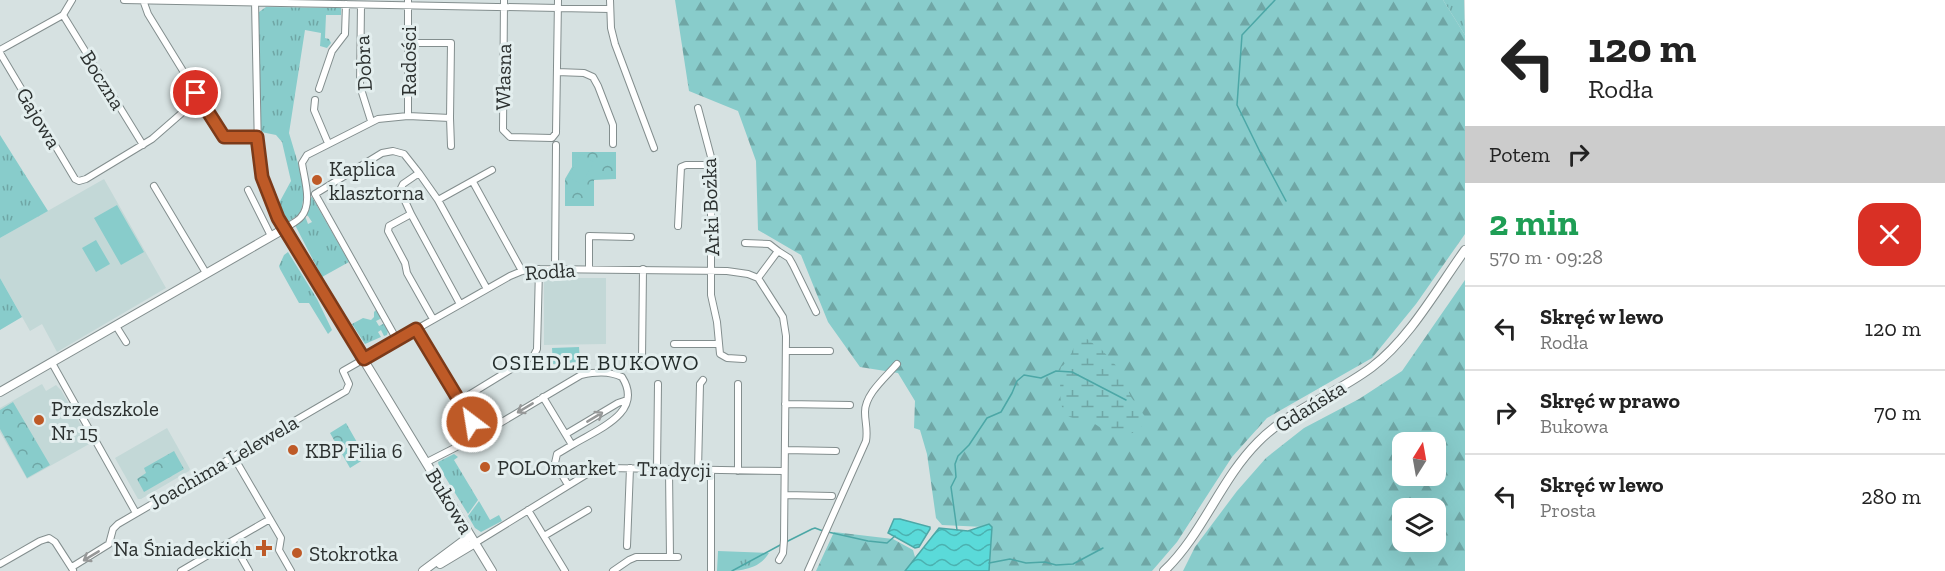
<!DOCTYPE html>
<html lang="pl">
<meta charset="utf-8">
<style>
:root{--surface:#fff;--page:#f2f2f2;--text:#222;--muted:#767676;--line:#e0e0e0}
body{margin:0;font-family:"Zilla Slab",serif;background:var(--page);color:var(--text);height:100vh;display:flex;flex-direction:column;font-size:22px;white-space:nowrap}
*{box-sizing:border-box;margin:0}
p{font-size:20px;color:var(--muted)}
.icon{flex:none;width:33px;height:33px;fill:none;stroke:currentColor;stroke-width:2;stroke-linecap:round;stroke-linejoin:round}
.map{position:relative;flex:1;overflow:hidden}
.sheet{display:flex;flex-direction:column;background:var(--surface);width:480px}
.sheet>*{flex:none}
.guide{background:#fff;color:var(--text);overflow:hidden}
.needle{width:39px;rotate:11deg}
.tools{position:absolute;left:1392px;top:432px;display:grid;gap:12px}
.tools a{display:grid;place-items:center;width:54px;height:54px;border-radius:12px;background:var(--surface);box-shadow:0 6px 24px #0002;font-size:30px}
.pin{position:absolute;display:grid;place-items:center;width:51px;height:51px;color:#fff;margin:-26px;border:3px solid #fff;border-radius:50%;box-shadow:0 2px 6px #0007}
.me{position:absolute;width:66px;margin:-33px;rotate:329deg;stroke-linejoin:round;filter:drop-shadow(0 0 4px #0008)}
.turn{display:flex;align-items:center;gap:21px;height:126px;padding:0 24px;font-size:27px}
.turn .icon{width:78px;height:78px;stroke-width:2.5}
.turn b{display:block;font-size:42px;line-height:51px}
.then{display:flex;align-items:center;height:57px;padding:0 24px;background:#0003;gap:12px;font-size:22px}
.round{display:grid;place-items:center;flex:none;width:63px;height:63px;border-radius:18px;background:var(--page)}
.head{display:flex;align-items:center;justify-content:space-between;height:102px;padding:0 24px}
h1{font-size:36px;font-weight:800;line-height:45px;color:#1e9e55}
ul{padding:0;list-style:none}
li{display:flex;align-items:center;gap:18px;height:84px;padding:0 24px;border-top:2px solid var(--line)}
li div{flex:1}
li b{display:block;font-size:22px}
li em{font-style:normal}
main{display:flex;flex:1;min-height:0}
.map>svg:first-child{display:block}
.built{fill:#c3d8d7}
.grass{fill:url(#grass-tufts)}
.forest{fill:url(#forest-firs);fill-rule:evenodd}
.wetland{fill:url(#wetland-marsh)}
.park{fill:url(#park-crowns)}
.pitch{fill:#88cccb}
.water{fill:url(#water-waves);stroke:#4ca7a6;stroke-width:1.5}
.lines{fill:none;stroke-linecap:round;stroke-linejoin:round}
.stream{stroke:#4ca7a6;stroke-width:1.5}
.street-casing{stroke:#838e8e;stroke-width:8}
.secondary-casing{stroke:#838e8e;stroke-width:10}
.street{stroke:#fff;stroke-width:6}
.secondary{stroke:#fff;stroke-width:8}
.oneway{stroke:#969898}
.route-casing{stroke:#7c3a19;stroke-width:15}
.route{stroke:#be5a27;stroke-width:10}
.poi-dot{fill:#be5a27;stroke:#e3eeee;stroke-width:2}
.labels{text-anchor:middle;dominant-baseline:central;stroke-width:6;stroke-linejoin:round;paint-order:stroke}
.street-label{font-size:21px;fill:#2c3130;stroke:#e3eeee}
.poi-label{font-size:21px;fill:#2c3130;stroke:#e3eeee;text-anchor:start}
.neighbourhood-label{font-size:22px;letter-spacing:1.5px;fill:#232c2b;stroke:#e3eeee}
</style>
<main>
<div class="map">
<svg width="1465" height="571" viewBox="0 0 1465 571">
<defs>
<pattern id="grass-tufts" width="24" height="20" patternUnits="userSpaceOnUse" patternTransform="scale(1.5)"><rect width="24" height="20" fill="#88cccb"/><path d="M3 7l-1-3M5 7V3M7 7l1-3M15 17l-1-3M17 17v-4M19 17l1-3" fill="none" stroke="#6fa6a5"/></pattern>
<pattern id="forest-firs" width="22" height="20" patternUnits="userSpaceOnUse" patternTransform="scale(1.5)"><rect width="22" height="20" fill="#88cccb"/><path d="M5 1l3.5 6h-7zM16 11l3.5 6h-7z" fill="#6fa6a5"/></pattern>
<pattern id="wetland-marsh" width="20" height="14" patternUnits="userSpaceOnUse" patternTransform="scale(1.5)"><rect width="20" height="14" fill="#88cccb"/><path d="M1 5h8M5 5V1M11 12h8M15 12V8" fill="none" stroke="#6fa6a5"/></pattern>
<pattern id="park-crowns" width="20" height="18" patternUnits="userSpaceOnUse" patternTransform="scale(1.5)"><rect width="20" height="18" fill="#88cccb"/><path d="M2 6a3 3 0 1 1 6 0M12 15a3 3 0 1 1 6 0" fill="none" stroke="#6fa6a5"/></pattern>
<pattern id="water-waves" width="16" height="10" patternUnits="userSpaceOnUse" patternTransform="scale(1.5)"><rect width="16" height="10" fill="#5adad9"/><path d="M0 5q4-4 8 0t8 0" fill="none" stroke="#4bb1b0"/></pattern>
</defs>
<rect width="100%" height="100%" fill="#d6e1e1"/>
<path class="built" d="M104 179 166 288 57 352 42 324 30 331 0 278V238Z
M544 278H606V344L544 345Z
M42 384 46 391 56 385 61 390 91 443 27 479 0 432V408Z
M167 428 190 469 189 471 141 499H138L115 458Z"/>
<path class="grass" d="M1443 0H1464L1465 35Z
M266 7 341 8V15H326L325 38 329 39 331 43 327 48 320 46 321 33 305 30 289 133 305 187 301 213 288 222 284 221 278 209 279 203 291 181 282 142 276 135 261 132 258 20 259 12Z
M0 135 48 211 0 238Z
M312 197 349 262 322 277 295 225 305 216 308 224 312 222 308 216 306 215 308 198Z
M288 252 317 299 332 330 328 334 309 303H299L280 269 279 266 284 255Z
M0 278 22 317 0 330Z
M376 310 382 318 376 321 379 326 385 323 388 331 387 335 384 336 381 330 378 332 381 337 365 344 352 324 363 318 371 320 374 317V312Z
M454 454 458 457 454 460 478 500 468 514 439 467 438 462Z
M479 501 490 520 499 515 502 521 481 532 475 528 468 516Z
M718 551 769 553C758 571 737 571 717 571Z"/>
<path class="forest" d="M675 0H1443L1465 35V234L1416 304 1372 358 1267 418 1232 457 1177 542 1152 571H976L984 527 942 525 936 518 927 454 920 430 914 428 915 401 898 373 860 367 828 322 801 255 758 230 756 161 738 111 689 91Z
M1465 280V571H1183L1195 547 1237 491 1266 458 1304 428 1359 399 1402 371ZM1436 442V476H1402V442ZM1436 508V542H1402V508Z
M834 532 893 539 913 550 915 557 907 571H816Z"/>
<path class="wetland" d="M1087 339 1103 351 1118 368 1131 397 1146 418C1143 431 1128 437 1116 435 1106 434 1099 425 1091 422 1083 418 1071 421 1065 413 1058 403 1061 383 1060 371L1061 367 1068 360 1077 341Z"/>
<path class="park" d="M572 152H616V179L594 180V206H565V179L572 167Z
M13 402 50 465 27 478 0 429V410Z
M346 423 366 458 350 468 330 433Z
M174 451 184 469 144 492 137 479 146 473 144 468Z"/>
<path class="pitch" d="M581 154 594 162 581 184 568 177Z
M117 205 144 252 121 265 94 218Z
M96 240 110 264 96 272 82 248Z
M579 347 580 362 553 364 552 348Z"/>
<path class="water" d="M894 519H900L930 527V529L919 547 915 548 888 533Z
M989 524 992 527 989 571H905L939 528 968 531Z"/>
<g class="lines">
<path class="stream" d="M1275 0 1242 35 1237 105 1262 156 1286 201
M957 530 951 487 956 477 955 464 958 456 969 445 987 418 1001 412 1012 393 1017 381 1024 375 1041 378 1056 371 1072 372 1126 400
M828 532 868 541 887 543 895 536
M786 542 812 529 815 528 823 531
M989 563 1010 559 1026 563 1045 562 1056 565 1073 564 1103 548
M732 571 782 544"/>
<defs>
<path id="street" d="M124 0 610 9
M143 0 148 14 223 136 226 138 257 137
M408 0V116
M504 0 503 130 510 137 552 138 556 133 558 0
M610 0 611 28 615 44 654 148
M255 1 258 151 266 190 284 229C289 225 297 222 301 217 313 204 304 178 302 163L307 155 378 119 408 116 450 118
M361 5 360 86 371 121
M63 15 143 145
M408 43H451L450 118 451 146
M0 50 63 15 72 0
M0 53 75 179 79 181 86 179 152 139 199 98
M557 72 584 73 593 77 598 86 613 125V144
M319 89 332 51 345 34 346 4
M315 100 314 110 328 143
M698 108 711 157V295L717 322 720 354 727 358 743 359
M419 173 403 184 400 190 411 214 460 304
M473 182 522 271
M154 186 206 273
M248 190 271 236
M438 200 492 170
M411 214 389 226 388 231 405 263 407 273 433 319
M678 226 681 167 686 165H711
M745 243 769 244 778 251 758 278
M778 251 789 258 793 265 816 312
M555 269 556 145
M589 269V236L631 237
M116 326 126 342
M416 329 480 435
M397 340 315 194 382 153 393 151 404 154 419 173 438 200 487 289
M674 344H719
M787 351H830
M642 359 643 269
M52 363 136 513
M543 397 572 445 557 454 555 463 568 485
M459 401 534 355 537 349 539 269
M785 404 850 405
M566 434 618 403 627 400
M785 450 836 451
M427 462 480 435 581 375C596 372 608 371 622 377 645 413 596 430 572 445
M239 466 281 538 279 550 291 571
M657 469 658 384
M669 470 670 557
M698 470 700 384 703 380
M738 471V384
M785 495 832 496
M528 510 565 571
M544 536 588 510
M232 541 270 519
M475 543 587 474 607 468 784 471
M627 546 630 468
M0 564 40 541 49 538 55 542 73 570
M72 567 109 544 113 529 118 524 346 391 349 384 343 371 510 276 522 271 539 269 727 271 748 274 758 278 783 317 786 336 784 540 783 553 779 560
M711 570V470
M181 571 232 541 249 571
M613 571 629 560 636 557H678
M808 571 866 441C868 429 865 423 865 412 865 394 886 377 897 364"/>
<path id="secondary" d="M0 392 284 229 492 571
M440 564 475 543
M423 571 470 536
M1164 571C1203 534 1220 480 1258 442 1290 409 1335 395 1372 367 1410 338 1437 289 1465 250"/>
</defs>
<use href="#street" class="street-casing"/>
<use href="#secondary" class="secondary-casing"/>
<use href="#street" class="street"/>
<use href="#secondary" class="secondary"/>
</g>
<defs><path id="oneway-shaft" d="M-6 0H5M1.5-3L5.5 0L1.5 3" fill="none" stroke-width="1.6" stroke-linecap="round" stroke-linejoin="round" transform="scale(1.5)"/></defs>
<g class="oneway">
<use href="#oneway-shaft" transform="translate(525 408) rotate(149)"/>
<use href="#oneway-shaft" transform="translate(595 417) rotate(-31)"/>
<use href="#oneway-shaft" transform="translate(91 556) rotate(149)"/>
</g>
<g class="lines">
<defs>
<path id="route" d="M196 93 224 137H257L262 177 278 218 364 359 416 329 472 422"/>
</defs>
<use href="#route" class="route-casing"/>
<use href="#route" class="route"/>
</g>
<g class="poi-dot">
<circle cx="317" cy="180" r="6"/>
<circle cx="39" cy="420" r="6"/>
<circle cx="293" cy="450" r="6"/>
<circle cx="485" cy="467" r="6"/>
<path d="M261 539h6v6h6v6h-6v6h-6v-6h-6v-6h6z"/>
<circle cx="297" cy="553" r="6"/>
</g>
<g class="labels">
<g class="street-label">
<text transform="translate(408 61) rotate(-90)">Radości</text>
<text transform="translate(363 63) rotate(-93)">Dobra</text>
<text transform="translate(503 77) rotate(-89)">Własna</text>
<text transform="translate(103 80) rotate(58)">Boczna</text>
<text transform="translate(39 118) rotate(59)">Gajowa</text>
<text transform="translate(710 207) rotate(-92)">Arki Bożka</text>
<text transform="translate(550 271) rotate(-4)">Rodła</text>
<text transform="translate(1310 406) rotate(-32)">Gdańska</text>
<text transform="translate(223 462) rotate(-30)">Joachima Lelewela</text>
<text transform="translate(674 469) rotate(1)">Tradycji</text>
<text transform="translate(450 501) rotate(59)">Bukowa</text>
</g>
<g class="poi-label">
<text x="329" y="168">Kaplica<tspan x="329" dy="24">klasztorna</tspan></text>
<text x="51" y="408">Przedszkole<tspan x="51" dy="24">Nr 15</tspan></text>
<text x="305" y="450">KBP Filia 6</text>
<text x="497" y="467">POLOmarket</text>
<text x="252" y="548" text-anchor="end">Na Śniadeckich</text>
<text x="309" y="553">Stokrotka</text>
</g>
<g class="neighbourhood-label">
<text x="596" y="362">OSIEDLE BUKOWO</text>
</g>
</g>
</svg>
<div class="tools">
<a><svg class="needle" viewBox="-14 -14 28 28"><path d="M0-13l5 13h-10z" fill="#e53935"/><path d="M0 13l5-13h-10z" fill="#767676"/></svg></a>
<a><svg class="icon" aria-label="layers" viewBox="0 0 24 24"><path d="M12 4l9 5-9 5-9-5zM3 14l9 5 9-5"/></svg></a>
</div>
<div class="pin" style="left:196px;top:93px;background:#d93025"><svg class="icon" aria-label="arrive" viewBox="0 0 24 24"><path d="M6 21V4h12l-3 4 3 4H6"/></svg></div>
<svg class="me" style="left:472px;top:422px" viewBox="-20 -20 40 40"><circle r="17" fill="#be5a27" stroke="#fff" stroke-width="3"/><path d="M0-11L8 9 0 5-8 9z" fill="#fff"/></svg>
</div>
<section class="sheet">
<div class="guide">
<div class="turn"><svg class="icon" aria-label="left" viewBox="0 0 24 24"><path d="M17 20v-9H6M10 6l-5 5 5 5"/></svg><div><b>120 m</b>Rodła</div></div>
<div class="then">Potem<svg class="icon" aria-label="right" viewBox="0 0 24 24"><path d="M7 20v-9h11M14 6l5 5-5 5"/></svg></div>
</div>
<div class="head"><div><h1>2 min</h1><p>570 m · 09:28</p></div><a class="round" style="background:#d93025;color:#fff"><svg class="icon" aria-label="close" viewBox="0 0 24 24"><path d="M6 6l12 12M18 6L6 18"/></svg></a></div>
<ul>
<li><svg class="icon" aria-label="left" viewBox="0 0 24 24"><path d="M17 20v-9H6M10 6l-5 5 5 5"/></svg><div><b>Skręć w lewo</b><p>Rodła</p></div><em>120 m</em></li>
<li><svg class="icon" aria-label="right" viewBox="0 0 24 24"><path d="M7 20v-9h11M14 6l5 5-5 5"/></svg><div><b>Skręć w prawo</b><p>Bukowa</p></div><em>70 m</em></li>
<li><svg class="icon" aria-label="left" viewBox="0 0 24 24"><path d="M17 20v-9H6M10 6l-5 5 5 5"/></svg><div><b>Skręć w lewo</b><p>Prosta</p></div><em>280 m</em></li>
</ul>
</section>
</main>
